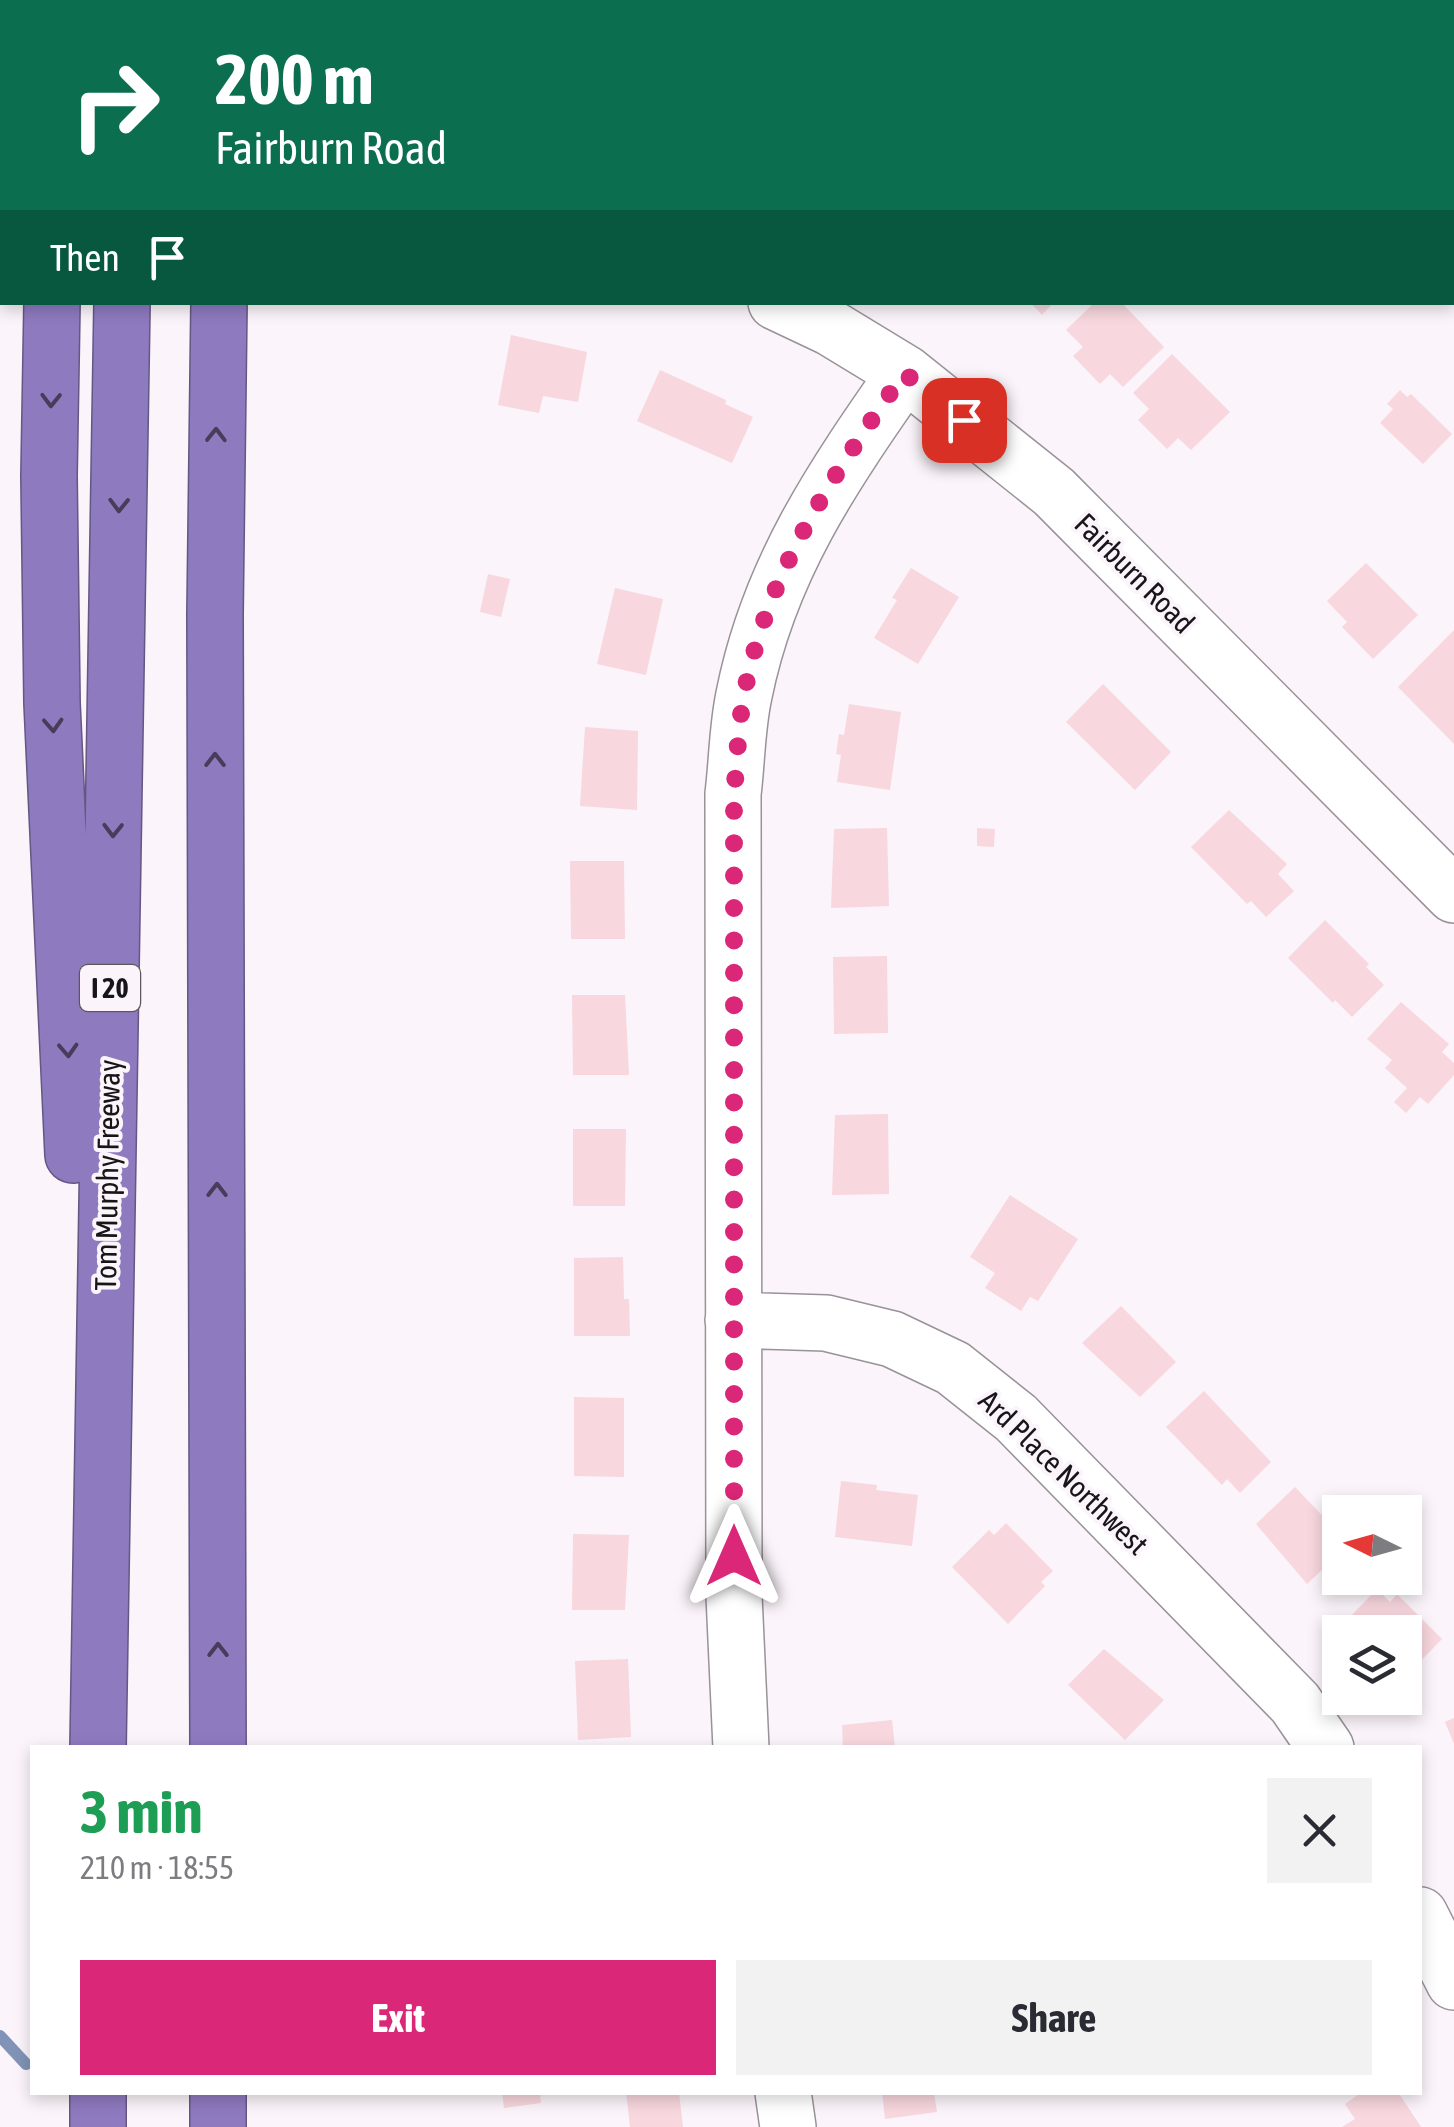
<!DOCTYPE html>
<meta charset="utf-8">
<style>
:root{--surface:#fff;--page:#f2f2f3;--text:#2b2b33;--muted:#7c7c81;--accent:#db2777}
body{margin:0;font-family:"Asap Condensed",sans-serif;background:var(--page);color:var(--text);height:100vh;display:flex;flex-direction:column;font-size:38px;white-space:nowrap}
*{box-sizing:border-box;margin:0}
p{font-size:32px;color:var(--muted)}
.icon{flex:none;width:55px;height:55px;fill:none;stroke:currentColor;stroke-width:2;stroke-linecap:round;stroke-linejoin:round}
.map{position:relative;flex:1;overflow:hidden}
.details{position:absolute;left:30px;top:1745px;width:1392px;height:350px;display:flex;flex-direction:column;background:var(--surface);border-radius:0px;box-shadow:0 5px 15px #0003}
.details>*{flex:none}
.top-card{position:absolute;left:0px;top:0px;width:1455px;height:305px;box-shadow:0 5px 15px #0003;background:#0b6e4f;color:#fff;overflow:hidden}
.needle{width:65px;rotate:275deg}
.tools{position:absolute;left:1322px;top:1495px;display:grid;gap:20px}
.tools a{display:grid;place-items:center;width:100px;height:100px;border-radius:0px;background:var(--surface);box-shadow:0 5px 15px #0003;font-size:50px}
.pin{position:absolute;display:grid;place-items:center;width:85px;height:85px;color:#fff;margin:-42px;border-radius:20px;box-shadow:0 5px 15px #0006}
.me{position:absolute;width:110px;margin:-55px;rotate:0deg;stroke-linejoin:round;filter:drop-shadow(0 0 8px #0008)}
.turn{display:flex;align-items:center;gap:35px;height:210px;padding:0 50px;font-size:45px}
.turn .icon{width:130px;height:130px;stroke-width:2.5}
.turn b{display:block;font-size:70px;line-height:85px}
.then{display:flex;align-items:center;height:95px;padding:0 50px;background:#0003;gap:20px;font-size:38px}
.round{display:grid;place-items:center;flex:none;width:105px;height:105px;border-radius:0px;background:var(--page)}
.overview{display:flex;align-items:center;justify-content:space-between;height:170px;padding:0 50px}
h1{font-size:60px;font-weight:700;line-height:75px;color:#1e9e55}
.cta{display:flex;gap:20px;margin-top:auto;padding:20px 50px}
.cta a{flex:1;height:115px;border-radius:0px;background:var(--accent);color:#fff;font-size:40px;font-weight:700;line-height:115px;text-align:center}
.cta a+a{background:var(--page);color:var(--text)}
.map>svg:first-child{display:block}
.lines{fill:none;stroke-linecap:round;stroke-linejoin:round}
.stream{stroke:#8194b7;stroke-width:12}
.building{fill:#f8d7de}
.minor-casing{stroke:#999298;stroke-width:58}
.highway-casing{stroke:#645784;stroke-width:58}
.minor{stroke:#fff;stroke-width:55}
.highway{stroke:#8e7abf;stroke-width:55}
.oneway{stroke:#473d5a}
.route{stroke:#db2777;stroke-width:18;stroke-dasharray:0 32.4}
.labels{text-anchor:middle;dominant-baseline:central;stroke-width:8;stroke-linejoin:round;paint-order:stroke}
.shield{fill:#fbf4fa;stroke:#5b585b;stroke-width:2.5}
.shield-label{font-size:28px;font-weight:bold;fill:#171517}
.street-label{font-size:30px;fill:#171517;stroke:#fbf4fa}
</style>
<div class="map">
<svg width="1454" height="2127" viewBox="0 0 1454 2127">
<rect width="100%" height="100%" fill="#fbf4fa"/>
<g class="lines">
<path class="stream" d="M0 2036 26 2064"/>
</g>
<path class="building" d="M1030 302H1054L1042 315Z
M1095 302H1121L1164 347 1123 387 1110 374 1100 384 1073 356 1083 347 1066 330Z
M511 335 587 352 578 402 543 396 539 413 498 405Z
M1172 354 1230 412 1191 450 1178 438 1167 449 1138 420 1149 409 1133 393Z
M660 370 726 400 725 404 753 417 732 463 637 421Z
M1400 390 1407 397 1411 394 1452 434 1423 464 1380 423 1393 409 1387 404Z
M1366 563 1418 615 1373 659 1342 627 1347 622 1327 601Z
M911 568 959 597 918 664 874 638 897 600 892 598Z
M488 574 510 579 501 617 480 612Z
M615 588 663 599 646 675 597 664Z
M1454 630V744L1398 687Z
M1103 684 1171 752 1135 790 1066 722Z
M849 704 901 712 890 790 837 782 841 755 836 754 839 734 844 735Z
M585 727 638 731 637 810 580 806Z
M1229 810 1287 864 1278 874 1294 891 1266 917 1251 901 1247 904 1191 847Z
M887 828 889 906 831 908 834 829Z
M977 828 995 829 994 847 977 846Z
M570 861H624L625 939H571Z
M1325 920 1369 964 1366 967 1384 985 1352 1017 1335 1000 1333 1003 1288 958Z
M887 956 888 1033 834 1034 833 957Z
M572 995H625L629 1075H573Z
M1401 1002 1449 1044 1442 1052 1454 1063V1075L1428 1104 1420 1097 1406 1113 1394 1102 1407 1088 1385 1068 1392 1060 1367 1039Z
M888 1114 889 1194 832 1195 835 1115Z
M573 1129H626L625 1206H573Z
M1010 1195 1078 1239 1038 1301 1030 1297 1021 1311 985 1288 995 1273 970 1257Z
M623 1257 624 1299H629L630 1336H574V1258Z
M1121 1306 1176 1362 1140 1397 1082 1343Z
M1204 1391 1271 1462 1240 1493 1227 1479 1222 1485 1166 1427Z
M574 1397 624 1398V1477L574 1476Z
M841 1481 877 1485 876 1490 918 1495 912 1546 835 1537Z
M1295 1487 1340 1534V1553L1307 1584 1256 1524Z
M1006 1523 1053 1571 1041 1582 1045 1586 1008 1624 952 1567 989 1530 994 1535Z
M573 1534 629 1535 625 1610H572Z
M1377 1589 1390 1602 1397 1594 1442 1639 1405 1677V1632H1363L1349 1618Z
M1104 1649 1164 1700 1125 1740 1068 1685Z
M628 1659 631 1737 578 1740 575 1661Z
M1454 1718V1744L1445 1722Z
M892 1720 895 1748H843L842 1725Z
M502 2092H540L541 2103 504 2108Z
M626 2092H679L683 2127H630Z
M882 2092H934L937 2112 885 2119Z
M1362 2092H1398L1421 2127H1342L1355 2119 1345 2104Z"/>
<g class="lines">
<defs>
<path id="minor" d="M0 175 2 176
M776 302 831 328 905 373 1054 492 1454 895
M733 1320 826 1323 892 1339 953 1368 1016 1418 1295 1703 1326 1748
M741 1748 734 1596 733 794C737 762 737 727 744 695 769 569 833 476 905 373
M1420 1915 1454 1982
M783 2092 788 2127"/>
<path id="highway" d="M58 2V0
M131 2V0
M231 2V0
M52 302 49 476 52 703 73 1155
M98 1748 122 302
M218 1748 215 614 219 302
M98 2092V2127
M218 2092V2127"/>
</defs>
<use href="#minor" class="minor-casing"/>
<use href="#highway" class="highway-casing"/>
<use href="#minor" class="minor"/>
<use href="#highway" class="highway"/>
</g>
<defs><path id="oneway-chevron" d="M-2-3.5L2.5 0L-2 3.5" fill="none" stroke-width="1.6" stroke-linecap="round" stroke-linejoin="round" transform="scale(2.5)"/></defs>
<g class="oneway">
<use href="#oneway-chevron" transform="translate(51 400) rotate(91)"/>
<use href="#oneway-chevron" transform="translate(216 435) rotate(-89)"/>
<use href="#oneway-chevron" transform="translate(119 505) rotate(91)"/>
<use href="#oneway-chevron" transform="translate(53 725) rotate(87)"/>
<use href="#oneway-chevron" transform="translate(215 760) rotate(-90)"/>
<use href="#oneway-chevron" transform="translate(113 830) rotate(91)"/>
<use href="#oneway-chevron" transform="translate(68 1050) rotate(87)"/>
<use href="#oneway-chevron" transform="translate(217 1190) rotate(-90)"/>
<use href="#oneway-chevron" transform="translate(218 1650) rotate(-90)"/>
</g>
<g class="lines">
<path class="route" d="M734 1556V794C737 762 738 727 744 695 768 569 833 476 904 373L964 420"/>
</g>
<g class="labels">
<rect class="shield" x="80" y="965" width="60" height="46" rx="8"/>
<g class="shield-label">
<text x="110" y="988">I 20</text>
</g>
<g class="street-label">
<text transform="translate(1135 573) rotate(45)">Fairburn Road</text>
<text transform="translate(107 1175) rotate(-89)">Tom Murphy Freeway</text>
<text transform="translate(1064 1472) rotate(44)">Ard Place Northwest</text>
</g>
</g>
</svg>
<div class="tools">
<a><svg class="needle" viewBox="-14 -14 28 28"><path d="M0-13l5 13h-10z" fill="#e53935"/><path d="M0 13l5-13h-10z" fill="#7c7c81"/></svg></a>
<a><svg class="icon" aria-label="layers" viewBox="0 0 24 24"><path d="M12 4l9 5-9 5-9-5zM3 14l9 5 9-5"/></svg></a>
</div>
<div class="pin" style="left:964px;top:420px;background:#d93025"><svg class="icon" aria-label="arrive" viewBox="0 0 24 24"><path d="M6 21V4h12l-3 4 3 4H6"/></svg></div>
<svg class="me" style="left:734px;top:1556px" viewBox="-20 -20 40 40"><path d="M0-17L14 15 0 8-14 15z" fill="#db2777" stroke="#fff" stroke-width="4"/></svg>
<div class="top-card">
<div class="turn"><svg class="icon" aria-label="right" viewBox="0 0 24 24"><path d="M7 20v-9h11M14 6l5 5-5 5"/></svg><div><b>200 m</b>Fairburn Road</div></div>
<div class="then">Then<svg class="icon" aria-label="arrive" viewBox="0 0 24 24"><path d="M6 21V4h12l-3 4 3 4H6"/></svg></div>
</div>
<section class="details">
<div class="overview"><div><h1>3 min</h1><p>210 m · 18:55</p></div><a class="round"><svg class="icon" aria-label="close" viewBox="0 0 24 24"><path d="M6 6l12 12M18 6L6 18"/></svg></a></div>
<div class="cta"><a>Exit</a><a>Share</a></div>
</section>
</div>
